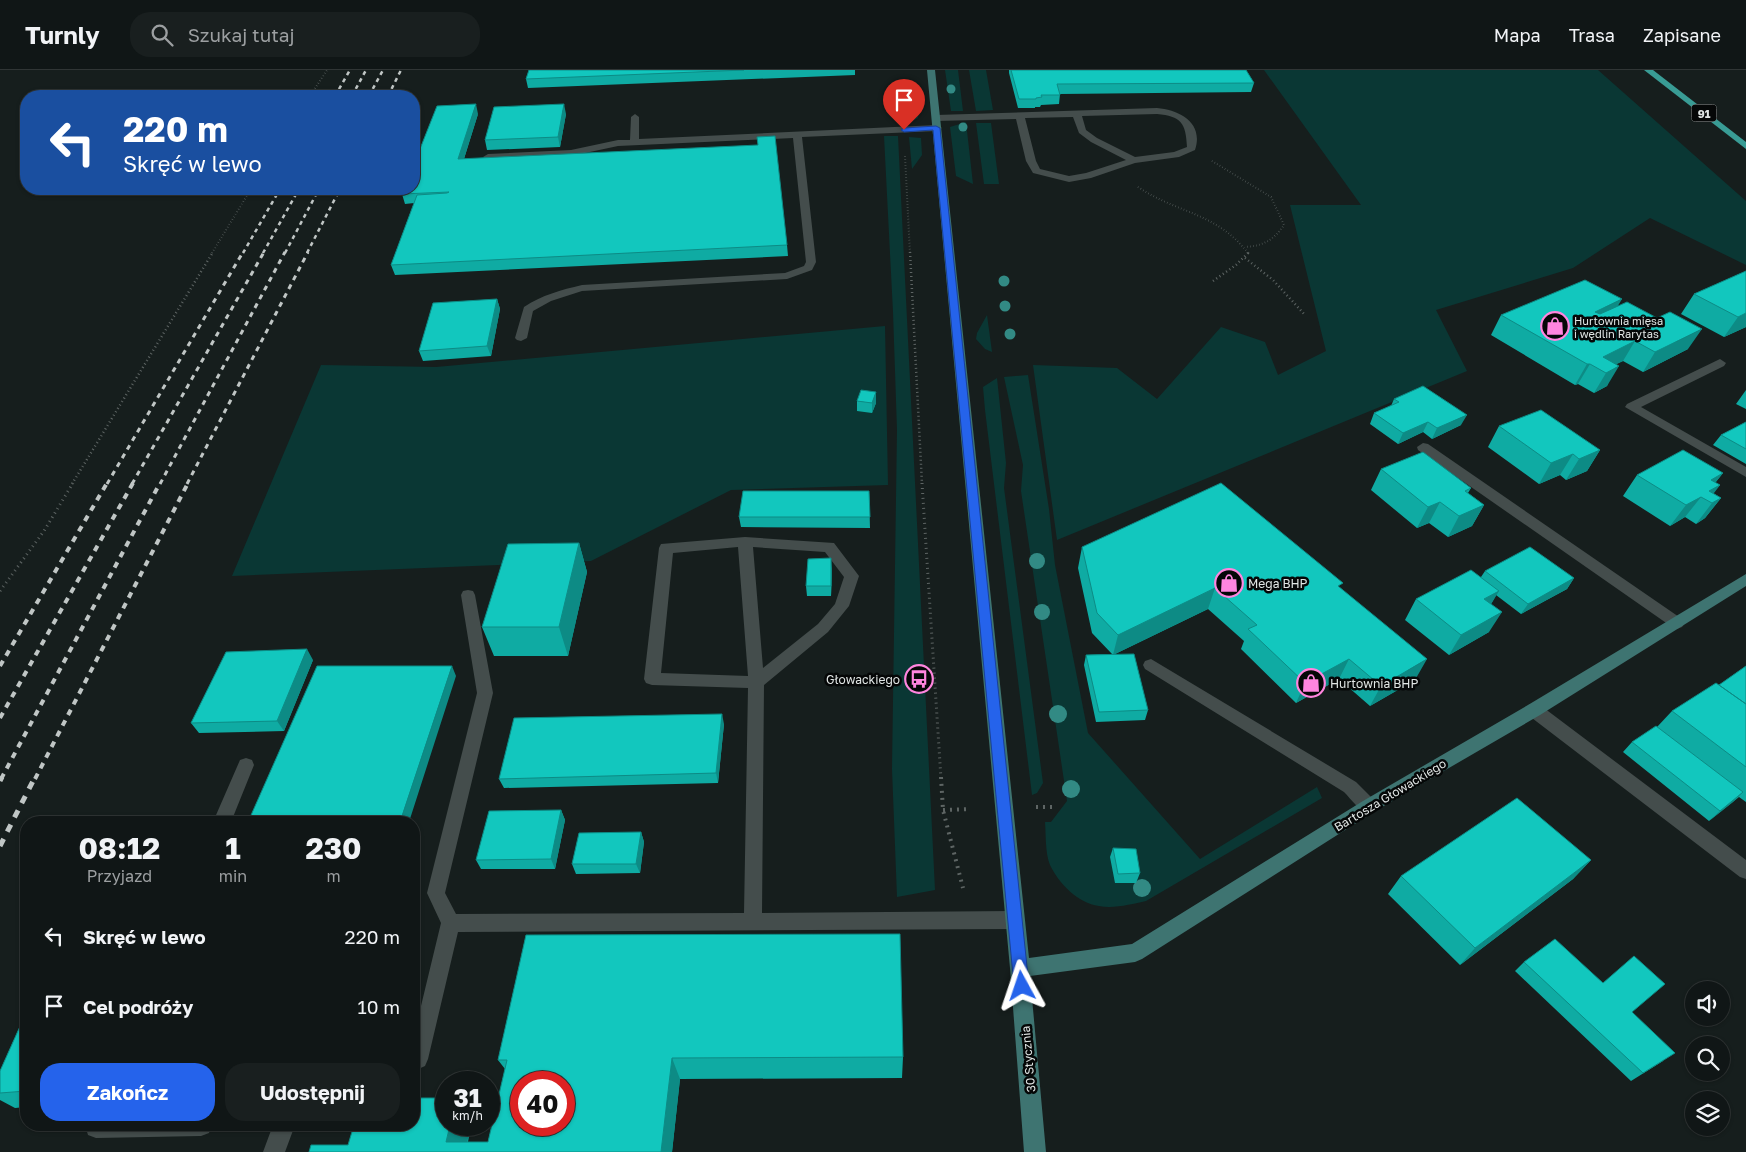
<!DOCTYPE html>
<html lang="pl">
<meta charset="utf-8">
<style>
:root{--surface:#101616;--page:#191f1f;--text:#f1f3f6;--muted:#9c9fa1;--line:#303535;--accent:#2563eb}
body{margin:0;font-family:"Golos Text",sans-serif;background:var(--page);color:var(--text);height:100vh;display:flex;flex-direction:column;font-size:19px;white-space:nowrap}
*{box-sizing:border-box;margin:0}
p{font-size:16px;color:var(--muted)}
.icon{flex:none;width:28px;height:28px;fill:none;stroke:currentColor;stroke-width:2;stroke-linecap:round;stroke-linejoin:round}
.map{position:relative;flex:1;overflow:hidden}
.side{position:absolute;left:20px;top:746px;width:400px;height:315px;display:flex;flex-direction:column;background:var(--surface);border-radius:20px;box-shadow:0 1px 4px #0004,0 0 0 1px var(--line)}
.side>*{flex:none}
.hud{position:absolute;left:20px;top:20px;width:400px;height:105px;border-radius:20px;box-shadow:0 1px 4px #0004,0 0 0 1px var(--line);background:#1a4fa0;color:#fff;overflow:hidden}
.controls{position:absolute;left:1685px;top:911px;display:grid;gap:10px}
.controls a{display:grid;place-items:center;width:45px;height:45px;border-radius:50%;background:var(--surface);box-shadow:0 1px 4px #0004,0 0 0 1px var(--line);font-size:25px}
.speed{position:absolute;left:435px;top:1001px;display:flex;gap:10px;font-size:25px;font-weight:700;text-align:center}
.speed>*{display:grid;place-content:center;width:65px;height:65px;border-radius:50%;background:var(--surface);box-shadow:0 1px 4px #0004,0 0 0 1px var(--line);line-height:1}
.speed small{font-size:12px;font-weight:400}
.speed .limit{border:8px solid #d22;background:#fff;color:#111}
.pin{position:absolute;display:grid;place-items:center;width:42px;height:42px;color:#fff;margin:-51px -21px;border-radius:50% 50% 50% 0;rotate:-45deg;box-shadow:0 0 5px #0007}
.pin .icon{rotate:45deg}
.me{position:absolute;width:55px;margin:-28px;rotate:355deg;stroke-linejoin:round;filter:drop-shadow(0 0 4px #0008)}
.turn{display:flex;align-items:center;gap:18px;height:105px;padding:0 20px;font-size:22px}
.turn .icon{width:65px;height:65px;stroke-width:2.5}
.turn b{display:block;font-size:35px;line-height:42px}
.eta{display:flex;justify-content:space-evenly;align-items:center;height:85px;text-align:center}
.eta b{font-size:30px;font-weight:700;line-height:35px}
.primary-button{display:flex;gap:10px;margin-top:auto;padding:10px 20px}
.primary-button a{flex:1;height:58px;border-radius:20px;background:var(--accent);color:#fff;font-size:20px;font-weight:700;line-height:58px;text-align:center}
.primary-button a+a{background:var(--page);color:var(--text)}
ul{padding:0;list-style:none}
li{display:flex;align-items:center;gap:15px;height:70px;padding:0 20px}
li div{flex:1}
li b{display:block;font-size:19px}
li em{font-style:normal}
header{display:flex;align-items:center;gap:30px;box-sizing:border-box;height:70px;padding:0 25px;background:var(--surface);border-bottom:1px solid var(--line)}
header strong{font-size:24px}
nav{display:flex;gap:28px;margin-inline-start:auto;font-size:18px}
.search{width:350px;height:45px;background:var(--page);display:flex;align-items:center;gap:12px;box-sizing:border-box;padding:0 18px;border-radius:20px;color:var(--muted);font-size:19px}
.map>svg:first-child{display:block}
.green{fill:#0a3734}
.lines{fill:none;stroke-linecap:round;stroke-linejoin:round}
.path-far3{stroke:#5e6564;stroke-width:2;stroke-dasharray:0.5 2.5;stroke-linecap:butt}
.path-far2{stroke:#5e6564;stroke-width:2.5;stroke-dasharray:1 3;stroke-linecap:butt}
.path-far1{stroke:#5e6564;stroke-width:3;stroke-dasharray:1 4;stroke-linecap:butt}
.path{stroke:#5e6564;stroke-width:4;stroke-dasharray:2 5;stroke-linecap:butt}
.lane{fill:#444d4c;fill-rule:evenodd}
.secondary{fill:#3e7471;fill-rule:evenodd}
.primary{fill:#399c95;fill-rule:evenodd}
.rail-far3{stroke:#c0c6c5;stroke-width:2.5;stroke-dasharray:4 4;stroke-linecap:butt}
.rail-far2{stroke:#c0c6c5;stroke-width:3;stroke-dasharray:5 5;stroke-linecap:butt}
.rail-far1{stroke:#c0c6c5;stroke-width:4;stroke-dasharray:6 6;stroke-linecap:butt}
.rail{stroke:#c0c6c5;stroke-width:5;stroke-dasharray:8 8;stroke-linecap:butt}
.tree{fill:#328a84}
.wall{fill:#0faba3}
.shaded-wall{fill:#0d8b85}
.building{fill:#12c7be;stroke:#0d8b85;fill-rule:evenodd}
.route{fill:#2563eb;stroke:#184099}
.labels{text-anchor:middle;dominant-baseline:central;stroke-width:5;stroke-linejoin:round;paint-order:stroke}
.shield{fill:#050707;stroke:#9fa3a2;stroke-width:1}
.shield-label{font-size:11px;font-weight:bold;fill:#e1e6e5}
.far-poi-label{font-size:11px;fill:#e1e6e5;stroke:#050707;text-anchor:start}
.poi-label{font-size:12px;fill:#e1e6e5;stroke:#050707;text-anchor:start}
.street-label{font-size:12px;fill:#e1e6e5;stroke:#050707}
</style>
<header>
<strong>Turnly</strong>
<div class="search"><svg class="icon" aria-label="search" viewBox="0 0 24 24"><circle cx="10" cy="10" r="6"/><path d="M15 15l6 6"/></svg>Szukaj tutaj</div>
<nav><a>Mapa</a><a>Trasa</a><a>Zapisane</a></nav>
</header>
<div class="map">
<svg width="1746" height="1082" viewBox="0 0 1746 1082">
<rect width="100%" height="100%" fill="#161e1d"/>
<path class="green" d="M945 0H958L963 41H951Z
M969 0H986L993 40 976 41Z
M1264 0H1598L1746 131V195L1650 148 1573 198 1436 240 1467 301 1057 470 1033 295 1117 298 1157 329 1221 257 1265 272 1278 305 1326 281 1290 135H1361Z
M909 12 919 33 918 48 909 53Z
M966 52 973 114 956 106 950 57Z
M976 53H991L999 114H984Z
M884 66H898L935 820 897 827 892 699 897 360 893 242Z
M909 67 921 68 922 85 912 99Z
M987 245 992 282 985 279 976 269 977 263Z
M885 256 888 415 731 420 591 491 232 506 321 295 436 297Z
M1028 305 1049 439 1055 495 1088 663 1200 789 1317 717 1322 728 1146 831C1132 834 1114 839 1099 836 1078 833 1059 814 1050 795 1045 783 1046 765 1045 752H1051L1067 731 1021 421 1023 395 1004 307Z
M997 308 1006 393 1004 418 1043 713 1037 723 1032 725 985 340 983 317Z"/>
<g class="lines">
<path class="path-far3" d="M310 26 327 0
M905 86 910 183
M1212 91 1271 127 1284 155C1274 170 1263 176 1245 177
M1138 117C1176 143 1216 142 1248 183
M212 183 251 119"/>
<path class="path-far2" d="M910 182 922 414
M1245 188 1273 210 1305 245
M1213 211 1236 195 1248 183 1247 182
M72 414 213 182"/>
<path class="path-far1" d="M922 413 941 709
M0 521 44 461 73 413"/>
<path class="path" d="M941 707 943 740 963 818
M1036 737H1053
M943 740 970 739"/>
<path class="lane" d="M1157 38C1180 40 1204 53 1195 80L1179 87 1135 93 1091 108 1069 112 1033 103 1026 91 1016 49 936 51 932 48 936 45ZM1157 44C1181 46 1186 53 1187 77L1174 82 1135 87 1097 68 1086 60 1082 46ZM1073 47 1079 63 1091 72 1126 90 1086 103 1069 106 1040 99 1036 91 1025 48Z
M635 44 639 47V69L937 55 942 58 937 61 802 67 816 192 812 200 787 209 582 221 551 231 533 241 527 268 521 271 517 270 515 268 524 237C542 225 561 220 582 215L785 203 804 196 806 192 793 68 618 76 571 86 488 90 483 87 488 84 571 80 618 70H630L631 47Z
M1720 289 1726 293 1724 296 1641 337 1746 397V407L1625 337 1627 334Z
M1423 373 1428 374 1682 549 1685 553 1682 557 1677 559 1672 557 1418 380 1417 377Z
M745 467 834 473 859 506 849 536 828 562 764 615 762 843 1014 841 1021 844 1023 850 1021 856 1014 859 458 862 428 989 425 996 414 1001V965L441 853 427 823 477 623 461 525 463 521 468 520 473 521 475 525 493 623 445 823 456 844 744 843 748 618 652 615 646 613 644 609 659 478 661 474ZM738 477 748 606 661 603 673 483ZM753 477 825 482 844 507 835 534 818 554 763 598Z
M1151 589 1356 712 1375 731 1378 736 1375 741C1362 746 1353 731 1344 722L1145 599 1143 595 1145 591Z
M1534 633 1540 635 1746 790V809L1740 807 1528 645 1526 640 1528 635Z
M246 688 252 690 254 695 231 752H213L240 690Z
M85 1055H212L209 1063 201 1066 96 1068 88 1065Z
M273 1055H295L285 1082H263Z"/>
<path class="secondary" d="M927 0H935L1029 888 1132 874 1363 731 1528 635 1746 504V516L1540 645 1375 741 1142 889 1135 892 1030 906 1046 1082H1024L1010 898Z"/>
<path class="primary" d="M1644 0H1653L1746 72V79Z"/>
<path class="rail-far3" d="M335 26 350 0
M352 26 366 0
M369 26 383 0
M388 26 401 0
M243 183 280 119
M263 183 299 119
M285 183 319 119
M307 183 340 119"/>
<path class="rail-far2" d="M107 414 243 182
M132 414 264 182
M160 414 285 182
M187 414 308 182"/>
<path class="rail-far1" d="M0 596 107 413
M0 648 133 413
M1 709 160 413
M35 709 188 413"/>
<path class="rail" d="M0 711 2 707
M0 776 35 707"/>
</g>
<g class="tree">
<circle cx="951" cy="19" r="4.5"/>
<circle cx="963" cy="57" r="4.5"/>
<circle cx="1004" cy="211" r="5.5"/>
<circle cx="1005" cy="236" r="5.5"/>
<circle cx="1010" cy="264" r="5.5"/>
<circle cx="1037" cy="491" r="8"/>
<circle cx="1042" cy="542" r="8"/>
<circle cx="1058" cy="644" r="9"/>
<circle cx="1071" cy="719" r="9"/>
<circle cx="1142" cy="818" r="9"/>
</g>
<path class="wall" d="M529 0H855V5L528 18 526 9Z
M1009 0H1246L1254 13 1251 22 1060 24 1059 34 1041 35 1040 37H1035V38H1018L1009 3Z
M478 44 464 89 787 175 788 186 395 205 391 195 414 133 405 134 402 124Z
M566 44 560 77 487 80 485 70Z
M1746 201V257L1724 267 1681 244 1694 224Z
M497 229 500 239 491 286 423 291 419 281Z
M1618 236 1688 279 1643 302 1623 291 1616 294 1607 316 1594 323 1578 314 1575 315 1491 265 1501 245Z
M1746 320V339L1736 334Z
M1394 329 1461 355 1432 369 1423 362 1398 374 1370 354 1374 343 1391 336Z
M857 331 876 333 872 343 857 341Z
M1746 352V394L1713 375 1721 365Z
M1499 356 1600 380 1587 401 1566 410 1560 405 1539 414 1488 377Z
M1381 399 1471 418 1468 423 1484 435 1472 456 1448 467 1429 453 1417 458 1371 420Z
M1723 403 1715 413 1720 415 1713 423 1721 428 1705 448 1696 454 1685 447 1670 456 1623 426 1637 405Z
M869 421 870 458 741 457 739 447Z
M579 473 587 502 568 586H494L482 557Z
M1082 477 1340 518 1415 610 1370 636 1339 609 1296 633 1241 579 1244 571 1208 539 1115 584 1148 640 1145 650 1096 652 1084 595 1086 585 1112 584 1092 563 1078 498Z
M832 499 831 526H807L806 516Z
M1485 501 1574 508 1567 519 1521 544 1496 525 1491 534 1489 562 1449 585 1405 550 1416 529 1481 507Z
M313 590 284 661 199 663 191 653Z
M1746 596V732L1739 727 1709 751 1623 682 1632 672 1657 657 1672 641 1719 615Z
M724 654 718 713 504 718 499 709Z
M561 740 565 750 555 799H481L476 790Z
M641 762 644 772 640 803 576 804 572 794Z
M1113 778 1140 803 1136 813H1115L1110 787Z
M1591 790 1573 809 1460 895 1388 824 1401 806Z
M526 865 903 987 902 1008 680 1009 672 1082H309L348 1075 471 1055 468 1072H488L505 999 498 990Z
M1524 892 1632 942 1663 991 1631 1011 1515 901Z
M26 943V1037L15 1038 0 1030V1001Z"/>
<path class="shaded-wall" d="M476 34 478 44 461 98 458 89Z
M564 34 566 44 560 77 558 67Z
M497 229 500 239 491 286 487 276Z
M1622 229 1610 249 1595 242Z
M1746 243V257L1724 267 1738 247Z
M1702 259 1688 279 1643 302 1655 282Z
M1635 271 1623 291 1603 301V287Z
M1587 294H1590L1578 314 1575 315Z
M1619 296 1607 316 1594 323 1606 303Z
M876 322V333L872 343V333Z
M1467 345 1461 355 1432 369 1437 358Z
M1428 352 1423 362 1398 374 1403 363Z
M1600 380 1587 401 1566 410 1579 389Z
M1573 384 1560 405 1539 414 1551 393Z
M1723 403 1707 423 1701 427 1685 447 1670 456 1686 435 1711 410Z
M1720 415 1708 431 1709 421Z
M1721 428 1705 448 1696 454 1712 433Z
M1440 432 1429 453 1417 458 1428 437Z
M1484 435 1472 456 1448 467 1459 446Z
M579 473 587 502 568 586 559 557Z
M831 488 832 499 831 526Z
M1574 508 1567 519 1521 544 1528 534Z
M1215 518 1208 539 1113 585 1118 565Z
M1499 521 1487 541 1484 529Z
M1502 542 1489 562 1449 585 1461 565Z
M307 579 313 590 284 661 277 651Z
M1349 589 1339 609 1296 633 1305 613Z
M1427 589 1415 610 1370 636 1381 616Z
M452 596 456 606 409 752H400Z
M722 644 724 654 718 713 716 703Z
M1743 722 1733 732 1709 751 1720 741Z
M561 740 565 750 555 799 551 789Z
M641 762 644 772 640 803 636 794Z
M1591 790 1573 809 1460 895 1475 878Z
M672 988 680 1009 672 1082H661Z
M450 1055H471L465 1082 446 1072Z"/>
<path class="building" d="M529 0H744L526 9Z
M1011 0H1246L1254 13 1057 14 1060 25H1041L1042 27 1036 28V29H1019Z
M476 34 458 89 758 75 757 67 775 66 787 175 391 195 417 125 447 123 449 122 402 124 404 119H414V94L437 36Z
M564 34 558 67 485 70 494 37Z
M1746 201V243L1738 247 1694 224Z
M1585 210 1622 229 1595 242 1600 244 1627 232 1657 248 1670 242 1702 259 1655 282 1635 271 1603 287 1619 296 1606 303 1590 294H1587L1501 245Z
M497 229 487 276 419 281 433 233Z
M1423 316 1467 345 1437 358 1428 352 1403 363 1374 343 1399 332 1394 329Z
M861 320 876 322 872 333 857 331Z
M1541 340 1600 380 1579 389 1573 384 1551 393 1499 356Z
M1746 352V379L1721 365Z
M1683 380 1723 403 1711 410 1720 415 1709 421 1721 428 1712 433 1701 427 1686 435 1637 405Z
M1423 382 1471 418 1465 421 1484 435 1459 446 1440 432 1428 437 1381 399Z
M1221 413 1343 513 1338 516 1427 589 1381 616 1349 589 1305 613 1248 559 1257 555 1215 518 1118 565 1097 543 1082 477Z
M743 421H869L870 447H739Z
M579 473 559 557H482L508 474Z
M1530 477 1574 508 1528 534 1485 501Z
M831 488V516H806L808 489Z
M1471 500 1499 521 1484 529 1502 542 1461 565 1416 529Z
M307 579 277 651 191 653 226 582Z
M1134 584 1148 640 1099 642 1086 585Z
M317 596H452L400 752H248Z
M1746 596V634L1719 615Z
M1716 613 1746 634V697L1672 641Z
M722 644 716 703 499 709 514 648Z
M1656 656 1743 722 1720 741 1632 672Z
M1517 728 1591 790 1475 878 1401 806Z
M561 740 551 789 476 790 489 741Z
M641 762 636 794H572L579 763Z
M1113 778 1136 779 1140 803 1118 804Z
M900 864 903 987 672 988 661 1082H309L311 1075H348L354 1055H414V1028H446V1055H450L446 1072H488L507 990H498L526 865ZM521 1012H564V1055H521Z
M1555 869 1603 913 1634 886 1665 914 1632 942 1675 983 1643 1003 1524 892Z
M26 943V1021L0 1023V1001Z"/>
<path class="route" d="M936 56 940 58 1029 916 1027 922 1022 924 1016 922 1014 916 933 60 904 62 901 60 904 58Z"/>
<defs>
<symbol id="shop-ring" viewBox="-11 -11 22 22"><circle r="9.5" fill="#050707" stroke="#ff85de" stroke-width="1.5"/><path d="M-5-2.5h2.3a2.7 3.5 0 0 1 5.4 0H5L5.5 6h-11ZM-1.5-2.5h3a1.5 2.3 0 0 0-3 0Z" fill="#ff85de"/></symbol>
<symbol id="bus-ring" viewBox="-11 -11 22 22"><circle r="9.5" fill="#050707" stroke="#ff85de" stroke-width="1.5"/><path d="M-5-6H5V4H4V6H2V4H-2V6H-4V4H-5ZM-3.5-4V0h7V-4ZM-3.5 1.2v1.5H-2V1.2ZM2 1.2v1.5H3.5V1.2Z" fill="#ff85de"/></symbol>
</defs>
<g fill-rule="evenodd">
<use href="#shop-ring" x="1539" y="240" width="32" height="32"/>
<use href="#shop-ring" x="1213" y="497" width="32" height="32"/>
<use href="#bus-ring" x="903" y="593" width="32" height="32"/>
<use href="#shop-ring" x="1295" y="597" width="32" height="32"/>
</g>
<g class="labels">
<rect class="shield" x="1691.5" y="34.5" width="25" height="17" rx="4"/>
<g class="shield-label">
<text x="1704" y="43">91</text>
</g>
<g class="far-poi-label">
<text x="1574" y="250">Hurtownia mięsa<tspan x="1574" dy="13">i wędlin Rarytas</tspan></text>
</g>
<g class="poi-label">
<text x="1248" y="513">Mega BHP</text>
<text x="900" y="609" text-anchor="end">Głowackiego</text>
<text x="1330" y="613">Hurtownia BHP</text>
</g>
<g class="street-label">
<text transform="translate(1390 725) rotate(-31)">Bartosza Głowackiego</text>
<text transform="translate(1028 989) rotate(-95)">30 Stycznia</text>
</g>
</g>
</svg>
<div class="controls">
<a><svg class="icon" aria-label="sound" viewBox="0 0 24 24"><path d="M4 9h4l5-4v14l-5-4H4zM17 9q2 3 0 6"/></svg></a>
<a><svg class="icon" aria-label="search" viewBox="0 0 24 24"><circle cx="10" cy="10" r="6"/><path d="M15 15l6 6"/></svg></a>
<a><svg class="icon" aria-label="layers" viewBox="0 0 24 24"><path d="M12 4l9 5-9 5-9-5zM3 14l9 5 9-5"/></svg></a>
</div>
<div class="speed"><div>31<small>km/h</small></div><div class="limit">40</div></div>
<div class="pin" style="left:904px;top:60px;background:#d93025"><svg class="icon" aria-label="arrive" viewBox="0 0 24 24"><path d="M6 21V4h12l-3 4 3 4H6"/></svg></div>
<svg class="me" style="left:1022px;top:916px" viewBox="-20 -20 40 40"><path d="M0-17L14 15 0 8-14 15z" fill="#2563eb" stroke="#fff" stroke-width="4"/></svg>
<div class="hud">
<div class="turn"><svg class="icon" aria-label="left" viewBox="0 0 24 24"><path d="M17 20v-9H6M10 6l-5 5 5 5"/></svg><div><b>220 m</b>Skręć w lewo</div></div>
</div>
<section class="side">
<div class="eta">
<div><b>08:12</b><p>Przyjazd</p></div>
<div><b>1</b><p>min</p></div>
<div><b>230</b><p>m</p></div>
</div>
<ul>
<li><svg class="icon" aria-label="left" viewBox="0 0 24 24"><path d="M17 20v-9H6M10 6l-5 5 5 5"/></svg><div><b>Skręć w lewo</b></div><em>220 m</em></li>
<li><svg class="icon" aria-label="arrive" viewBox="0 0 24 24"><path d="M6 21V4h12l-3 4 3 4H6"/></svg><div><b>Cel podróży</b></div><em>10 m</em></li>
</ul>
<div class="primary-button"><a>Zakończ</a><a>Udostępnij</a></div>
</section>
</div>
